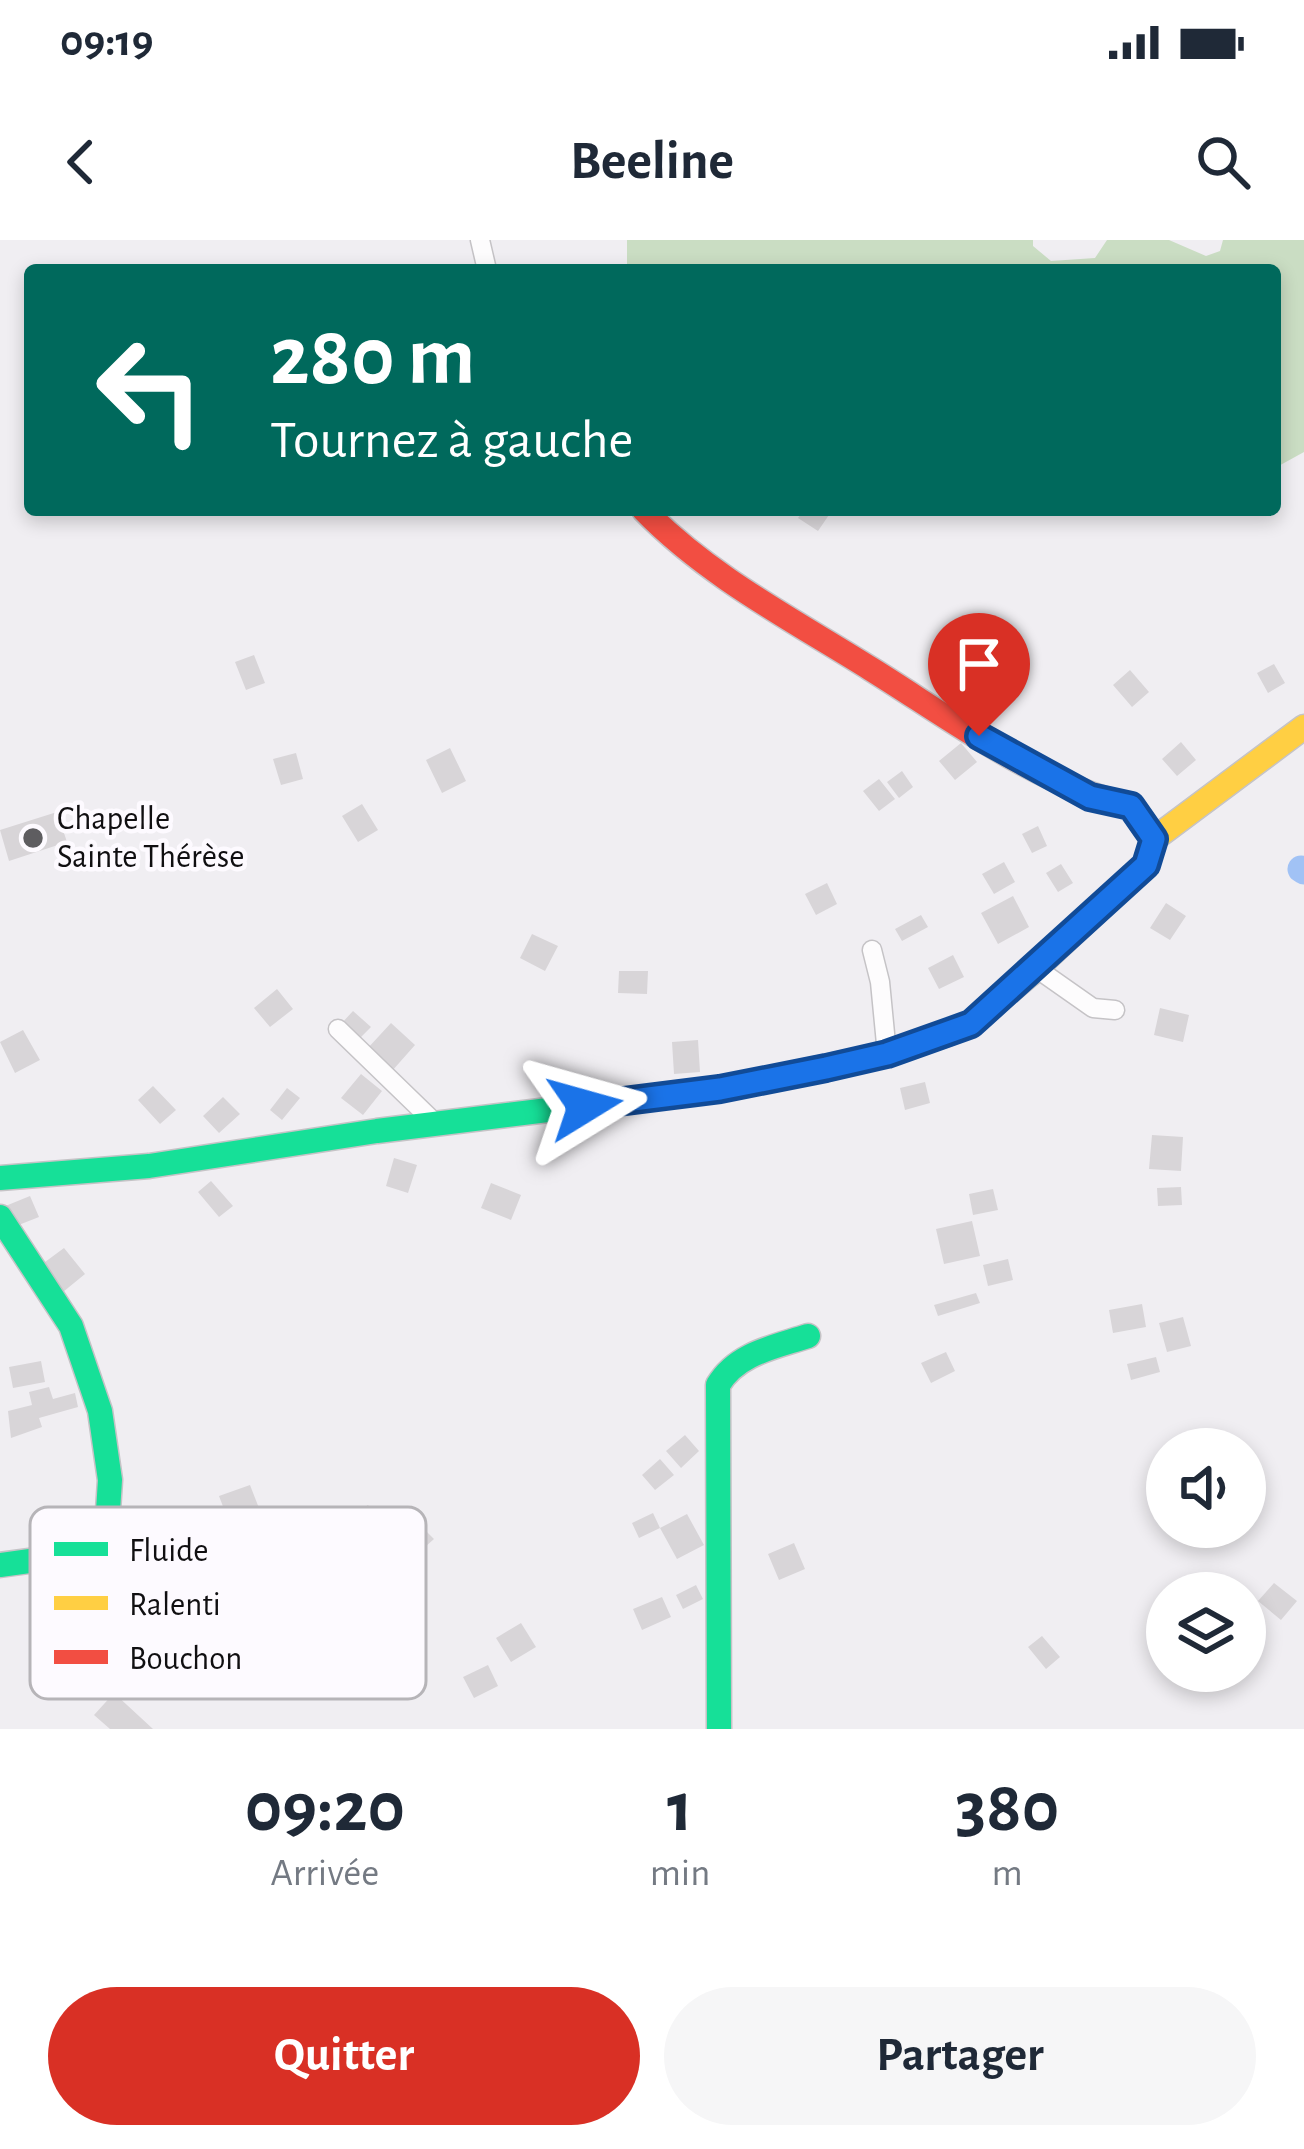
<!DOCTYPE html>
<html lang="fr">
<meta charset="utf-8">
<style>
:root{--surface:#fff;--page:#f6f6f7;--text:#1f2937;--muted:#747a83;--accent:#d93025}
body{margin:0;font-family:"Alegreya Sans",sans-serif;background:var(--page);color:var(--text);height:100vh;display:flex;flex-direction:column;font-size:45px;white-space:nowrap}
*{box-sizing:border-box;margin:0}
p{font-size:39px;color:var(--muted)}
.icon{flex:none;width:66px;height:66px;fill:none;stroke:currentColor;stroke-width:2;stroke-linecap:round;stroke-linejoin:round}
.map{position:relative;height:1489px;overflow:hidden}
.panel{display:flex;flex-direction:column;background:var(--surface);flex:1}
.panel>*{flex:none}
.banner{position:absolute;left:24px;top:24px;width:1257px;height:252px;border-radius:12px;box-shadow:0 6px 18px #0003;background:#00695c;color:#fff;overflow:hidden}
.buttons{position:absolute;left:1146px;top:1188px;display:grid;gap:24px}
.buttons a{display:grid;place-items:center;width:120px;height:120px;border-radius:50%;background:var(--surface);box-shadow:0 6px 18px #0003;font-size:60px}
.pin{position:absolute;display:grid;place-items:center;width:102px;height:102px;color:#fff;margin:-123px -51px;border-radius:50% 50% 50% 0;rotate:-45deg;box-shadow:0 0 12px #0007}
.pin .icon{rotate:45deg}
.me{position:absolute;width:132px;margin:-66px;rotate:82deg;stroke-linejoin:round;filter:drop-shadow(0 0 9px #0008)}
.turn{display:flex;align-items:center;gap:42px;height:252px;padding:0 48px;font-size:54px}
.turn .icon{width:156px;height:156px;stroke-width:2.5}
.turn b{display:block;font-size:84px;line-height:102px}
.eta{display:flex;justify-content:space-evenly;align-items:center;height:204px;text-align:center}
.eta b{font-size:72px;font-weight:700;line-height:84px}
.action{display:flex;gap:24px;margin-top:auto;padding:24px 48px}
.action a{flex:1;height:138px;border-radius:72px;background:var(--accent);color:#fff;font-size:48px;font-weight:700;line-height:138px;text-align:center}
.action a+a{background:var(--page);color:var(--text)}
.status{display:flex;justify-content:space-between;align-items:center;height:84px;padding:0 60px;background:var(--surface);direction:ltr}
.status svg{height:33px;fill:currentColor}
header{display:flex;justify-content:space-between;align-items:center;height:156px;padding:0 48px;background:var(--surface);font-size:54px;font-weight:700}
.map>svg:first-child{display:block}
.green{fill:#caddc3}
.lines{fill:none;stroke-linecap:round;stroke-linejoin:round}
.river{stroke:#a1c2f5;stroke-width:27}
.building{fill:#d8d5d8}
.street-casing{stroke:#c5c3c6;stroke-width:21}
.fast-casing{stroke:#c5c3c6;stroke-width:27}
.slow-casing{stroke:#c5c3c6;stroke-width:27}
.jam-casing{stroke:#c5c3c6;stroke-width:27}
.street{stroke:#fdfcfd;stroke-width:18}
.fast{stroke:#16e098;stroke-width:24}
.slow{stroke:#ffcf43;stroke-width:24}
.jam{stroke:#f24e42;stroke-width:24}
.route-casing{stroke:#114b97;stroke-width:30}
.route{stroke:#1a73e8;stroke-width:21}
.poi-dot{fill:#5e5d60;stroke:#fdfaff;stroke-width:4.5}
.labels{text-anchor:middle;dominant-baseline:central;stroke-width:9;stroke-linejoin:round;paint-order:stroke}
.poi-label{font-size:33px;fill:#100f11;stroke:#fdfaff;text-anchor:start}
.key{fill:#fdfaff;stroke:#b6b4b8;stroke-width:3}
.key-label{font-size:33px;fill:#100f11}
</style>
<div class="status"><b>09:19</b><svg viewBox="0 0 49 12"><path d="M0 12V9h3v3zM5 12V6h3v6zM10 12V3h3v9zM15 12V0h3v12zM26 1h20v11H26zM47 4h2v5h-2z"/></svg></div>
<header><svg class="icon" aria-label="back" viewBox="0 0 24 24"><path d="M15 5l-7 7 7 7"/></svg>Beeline<svg class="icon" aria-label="search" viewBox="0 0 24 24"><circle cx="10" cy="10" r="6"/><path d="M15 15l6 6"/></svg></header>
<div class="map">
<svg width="1304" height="1489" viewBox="0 0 1304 1489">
<rect width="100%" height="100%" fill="#f0eef2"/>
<path class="green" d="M627 0H1033V6L1051 21 1095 18 1107 0H1169L1206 16 1220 11 1223 0H1304V212L1275 228V30H958L954 25 906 30H627Z"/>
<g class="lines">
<path class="river" d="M1301 629 1304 631"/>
</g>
<path class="building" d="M804 270H828L831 272 818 291 798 278Z
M254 415 265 443 246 450 235 422Z
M1274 424 1285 443 1268 453 1257 433Z
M1130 430 1149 452 1132 467 1113 445Z
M1181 502 1196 520 1177 536 1162 519Z
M961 503 977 522 955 540 939 521Z
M450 508 466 541 442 553 426 520Z
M296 513 303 539 281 545 273 519Z
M902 531 913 547 899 558 887 542Z
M879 539 895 559 879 571 863 551Z
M362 564 378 590 358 602 342 576Z
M57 572 67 602 9 621 0 590Z
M1038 586 1047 606 1032 613 1022 594Z
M1004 622 1015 642 994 654 982 634Z
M1061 624 1073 643 1058 652 1046 633Z
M827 643 837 664 816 675 805 654Z
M1013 656 1029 687 998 704 981 673Z
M1166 663 1186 676 1170 700 1150 688Z
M921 675 928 687 902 701 895 689Z
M532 694 558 706 545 731 520 718Z
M953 715 964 737 939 749 928 728Z
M619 731H648L647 754 618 753Z
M277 749 293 769 270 787 254 768Z
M1160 768 1189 775 1183 802 1154 795Z
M353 771 371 787 357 801 340 785Z
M391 783 415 805 392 831 367 809Z
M23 790 40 820 15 833 0 802Z
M698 800 700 832 674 834 672 802Z
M361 834 382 851 363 875 341 858Z
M925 842 930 863 905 870 900 848Z
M153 846 176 870 160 884 138 860Z
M287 848 300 858 282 880 270 870Z
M223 857 240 874 219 893 203 876Z
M1152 895 1183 897 1181 931 1149 929Z
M394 918 417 925 408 953 386 946Z
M211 941 233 966 219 977 198 952Z
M491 943 521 955 511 980 481 968Z
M1181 947 1182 965 1158 966 1157 948Z
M993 949 998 970 973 975 969 954Z
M30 956 39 977 11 988 3 967Z
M972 981 980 1016 944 1024 936 989Z
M64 1008 85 1034 63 1052 41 1025Z
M1008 1019 1013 1040 988 1046 983 1025Z
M976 1053 980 1063 938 1076 934 1065Z
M1142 1064 1146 1087 1113 1093 1109 1070Z
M1183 1077 1191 1106 1167 1112 1159 1083Z
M946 1112 955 1131 931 1143 921 1123Z
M1156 1117 1160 1132 1131 1140 1127 1124Z
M41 1121 45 1142 13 1148 9 1127Z
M49 1147 53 1159 75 1153 78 1167 39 1178 42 1187 11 1198 8 1171 32 1165 29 1152Z
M685 1195 699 1211 681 1228 666 1211Z
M660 1219 674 1235 655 1250 642 1235Z
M250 1245 276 1312 245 1324 219 1256Z
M368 1265 426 1352 406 1365 348 1278Z
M653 1273 660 1288 639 1298 632 1283Z
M687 1274 704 1305 677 1319 660 1288Z
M419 1284 434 1299 416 1315 401 1299Z
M794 1303 805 1329 779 1340 768 1314Z
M1274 1343 1297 1361 1281 1380 1258 1361Z
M696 1345 703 1359 683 1369 676 1355Z
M662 1357 671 1377 642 1390 633 1369Z
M521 1383 536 1407 511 1422 496 1398Z
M1042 1396 1060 1417 1046 1429 1028 1407Z
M488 1425 498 1446 474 1458 463 1437Z
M114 1453 153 1489H110L94 1475Z"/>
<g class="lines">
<defs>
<path id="street" d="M480 0 487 30
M872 710 880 742 887 814
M1036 728 1093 768 1115 770
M338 789 436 884"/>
<path id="fast" d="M0 938 149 926 377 891 720 849 887 814 947 794 971 784 1030 734
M0 977 71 1086 100 1171 110 1240 108 1271 98 1297 80 1314 0 1325
M719 1489 718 1145C737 1113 775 1107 808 1096"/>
<path id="slow" d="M1030 734 1146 625 1154 599 1304 487"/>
<path id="jam" d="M644 270C708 336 793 380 871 429 950 478 1040 546 1131 566L1154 599"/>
</defs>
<use href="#street" class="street-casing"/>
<use href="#fast" class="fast-casing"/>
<use href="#slow" class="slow-casing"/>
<use href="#jam" class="jam-casing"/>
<use href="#street" class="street"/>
<use href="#fast" class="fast"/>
<use href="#slow" class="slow"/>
<use href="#jam" class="jam"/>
</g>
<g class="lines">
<defs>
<path id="route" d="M585 866 720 849 826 828 887 814 971 784 1146 625 1154 599 1131 566 1090 557 979 496"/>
</defs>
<use href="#route" class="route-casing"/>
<use href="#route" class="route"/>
</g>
<circle class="poi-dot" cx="33" cy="598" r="12"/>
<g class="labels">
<g class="poi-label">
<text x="57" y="579">Chapelle<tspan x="57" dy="38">Sainte Thérèse</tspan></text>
</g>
</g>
<rect x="30" y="1267" width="396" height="192" rx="18" class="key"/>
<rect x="54" y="1302" width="54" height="14" fill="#16e098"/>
<rect x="54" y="1356" width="54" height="14" fill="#ffcf43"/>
<rect x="54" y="1410" width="54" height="14" fill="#f24e42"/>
<g class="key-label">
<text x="129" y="1321">Fluide</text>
<text x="129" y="1375">Ralenti</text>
<text x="129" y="1429">Bouchon</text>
</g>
</svg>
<div class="buttons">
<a><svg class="icon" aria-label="sound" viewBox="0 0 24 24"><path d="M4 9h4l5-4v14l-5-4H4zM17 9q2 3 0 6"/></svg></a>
<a><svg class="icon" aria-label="layers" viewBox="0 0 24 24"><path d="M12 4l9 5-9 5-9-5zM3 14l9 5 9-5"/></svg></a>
</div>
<div class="pin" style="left:979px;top:496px;background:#d93025"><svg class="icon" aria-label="arrive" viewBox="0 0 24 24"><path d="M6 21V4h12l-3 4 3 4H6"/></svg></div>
<svg class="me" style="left:585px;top:866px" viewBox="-20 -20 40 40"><path d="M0-17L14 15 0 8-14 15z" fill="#1a73e8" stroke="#fff" stroke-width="4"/></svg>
<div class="banner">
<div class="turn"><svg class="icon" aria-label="left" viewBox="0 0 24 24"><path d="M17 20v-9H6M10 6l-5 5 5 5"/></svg><div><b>280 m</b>Tournez à gauche</div></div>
</div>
</div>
<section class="panel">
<div class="eta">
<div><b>09:20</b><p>Arrivée</p></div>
<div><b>1</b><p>min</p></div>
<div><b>380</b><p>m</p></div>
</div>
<div class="action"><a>Quitter</a><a>Partager</a></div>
</section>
